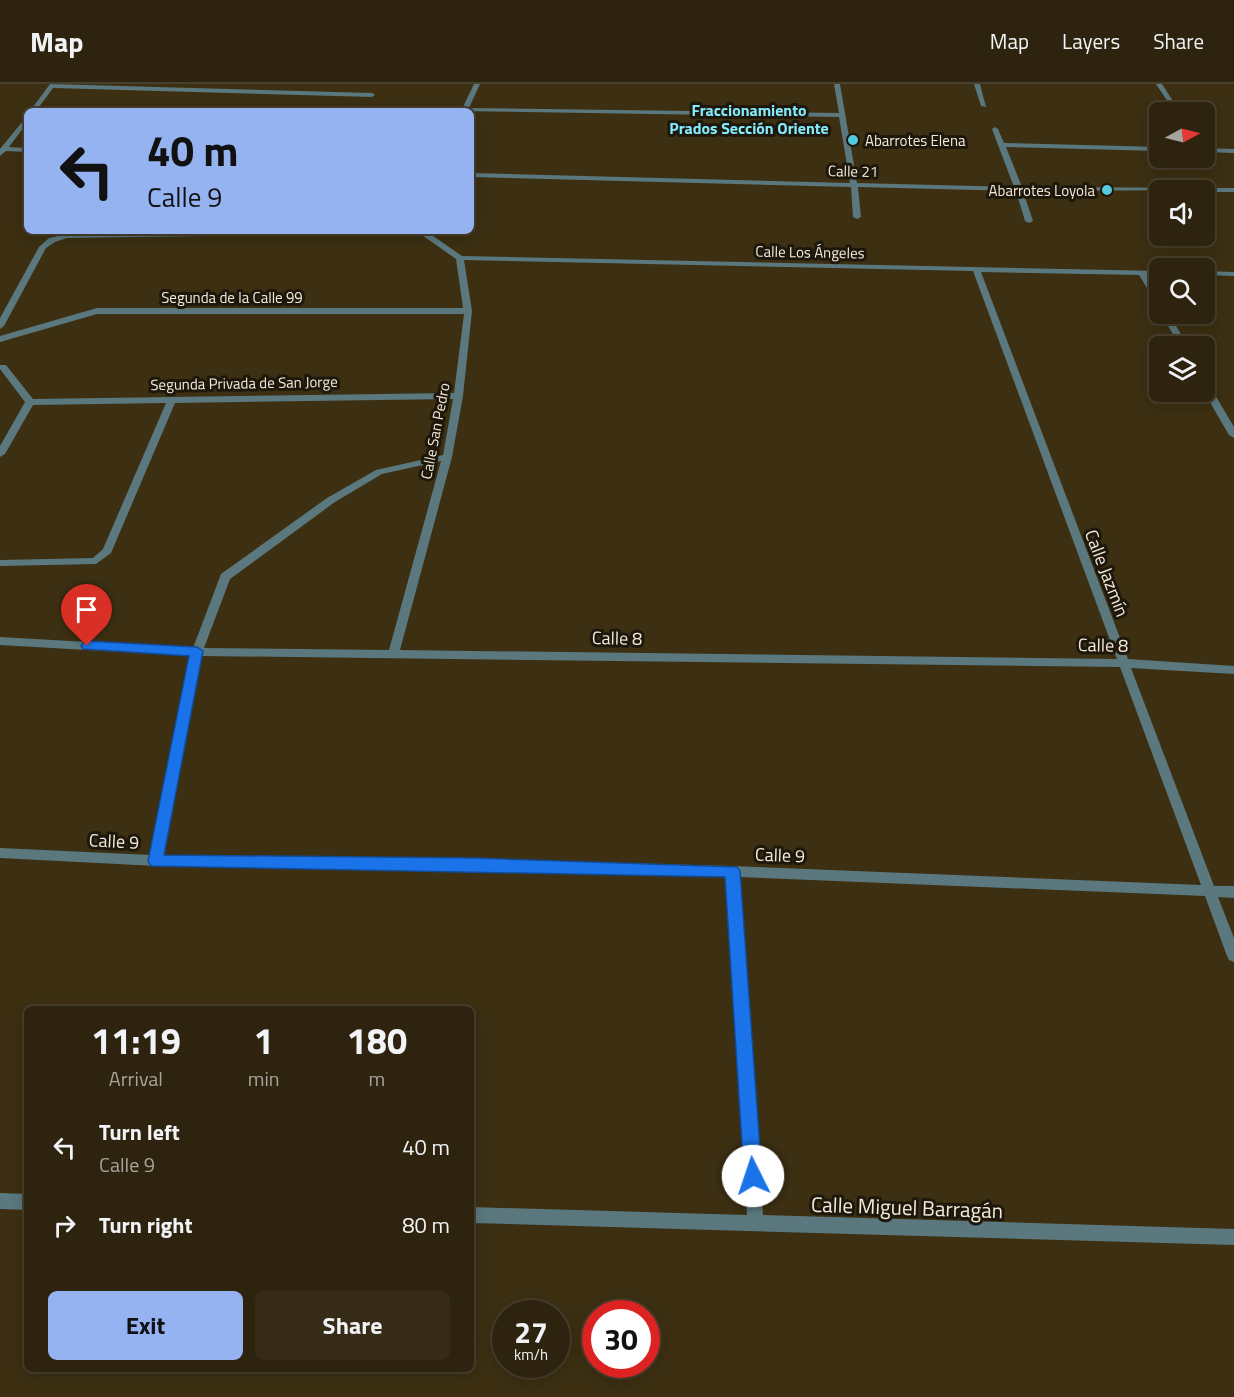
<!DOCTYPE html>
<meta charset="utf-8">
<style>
:root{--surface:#2d230e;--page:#352b17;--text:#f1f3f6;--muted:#a7a49e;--line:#48402e;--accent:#95b2f1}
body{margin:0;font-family:"Titillium Web",sans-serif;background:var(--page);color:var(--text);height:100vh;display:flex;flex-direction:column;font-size:22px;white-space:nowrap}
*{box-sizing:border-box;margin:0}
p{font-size:20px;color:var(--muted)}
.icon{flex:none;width:33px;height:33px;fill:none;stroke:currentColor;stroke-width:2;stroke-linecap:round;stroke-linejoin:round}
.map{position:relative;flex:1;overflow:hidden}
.sheet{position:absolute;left:24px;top:922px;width:450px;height:366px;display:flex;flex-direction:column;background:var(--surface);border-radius:9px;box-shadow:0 3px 15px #0003,0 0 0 2px var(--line)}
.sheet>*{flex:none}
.guide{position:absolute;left:24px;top:24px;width:450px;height:126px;border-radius:9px;box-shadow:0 3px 15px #0003,0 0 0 2px var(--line);background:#95b2f1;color:#111;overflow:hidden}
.needle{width:39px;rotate:83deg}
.controls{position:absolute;left:1149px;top:18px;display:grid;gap:12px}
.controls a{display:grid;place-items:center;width:66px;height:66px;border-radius:9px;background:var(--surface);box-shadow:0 3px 15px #0003,0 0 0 2px var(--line);font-size:30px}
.speed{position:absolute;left:492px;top:1216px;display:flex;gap:12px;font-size:30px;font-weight:700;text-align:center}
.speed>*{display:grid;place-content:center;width:78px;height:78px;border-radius:50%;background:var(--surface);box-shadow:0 3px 15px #0003,0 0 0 2px var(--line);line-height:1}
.speed small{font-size:15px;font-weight:400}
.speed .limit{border:9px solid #d22;background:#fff;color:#111}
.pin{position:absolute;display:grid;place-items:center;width:51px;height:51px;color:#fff;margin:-62px -26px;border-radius:50% 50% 50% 0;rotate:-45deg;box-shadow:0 0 6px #0007}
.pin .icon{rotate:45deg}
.me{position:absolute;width:66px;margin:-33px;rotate:356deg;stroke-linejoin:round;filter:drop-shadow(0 0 4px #0008)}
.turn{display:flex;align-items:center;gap:21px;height:126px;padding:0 24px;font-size:27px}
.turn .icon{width:78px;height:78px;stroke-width:2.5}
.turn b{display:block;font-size:42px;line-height:51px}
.eta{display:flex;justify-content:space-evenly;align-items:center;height:102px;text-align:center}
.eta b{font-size:36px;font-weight:700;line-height:42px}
.primary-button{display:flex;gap:12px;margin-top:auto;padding:12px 24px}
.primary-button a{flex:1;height:69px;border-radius:9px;background:var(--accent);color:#111;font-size:24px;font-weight:700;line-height:69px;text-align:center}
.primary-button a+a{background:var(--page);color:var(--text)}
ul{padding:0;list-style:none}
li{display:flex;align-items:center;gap:18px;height:78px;padding:0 24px}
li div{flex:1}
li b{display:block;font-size:22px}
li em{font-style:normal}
header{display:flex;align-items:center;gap:36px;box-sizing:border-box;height:84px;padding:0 30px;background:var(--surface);border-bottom:2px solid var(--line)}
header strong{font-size:28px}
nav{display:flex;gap:33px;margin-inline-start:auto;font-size:21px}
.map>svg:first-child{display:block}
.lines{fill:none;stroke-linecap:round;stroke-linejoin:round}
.street{fill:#5a787e;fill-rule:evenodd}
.route{fill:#1a73e8;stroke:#114b97;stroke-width:1.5}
.poi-dot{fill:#55cade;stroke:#1e180c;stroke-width:2}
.labels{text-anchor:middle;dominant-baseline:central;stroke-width:6;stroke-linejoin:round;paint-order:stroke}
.far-poi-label{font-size:15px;fill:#f2e9d9;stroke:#1e180c;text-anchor:start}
.far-street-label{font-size:15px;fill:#f2e9d9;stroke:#1e180c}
.far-neighbourhood-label{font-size:16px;font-weight:bold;fill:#83ebfe;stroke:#1e180c}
.street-label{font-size:18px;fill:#f2e9d9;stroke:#1e180c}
.near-street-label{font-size:21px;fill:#f2e9d9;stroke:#1e180c}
</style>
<header>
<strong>Map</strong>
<nav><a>Map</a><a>Layers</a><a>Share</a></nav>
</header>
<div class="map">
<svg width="1234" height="1313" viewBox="0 0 1234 1313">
<rect width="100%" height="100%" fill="#3c2f12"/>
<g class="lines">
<path class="street" d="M50 0 372 9 375 11 372 13 53 4 36 27H30Z
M474 0H480L469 24 839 29 834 0H840L857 99 1014 103 992 45 995 43 998 45 1004 59 1160 63V67L1006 63 1022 103 1234 104V108H1204V106L1023 107 1033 137 1029 139 1025 137 1016 107 858 103 861 133 857 135 853 133 851 103 471 93V89L850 99 839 33 461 27Z
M974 0H980L986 23 981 22Z
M1156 0H1162L1179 26 1178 27H1174Z
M27 32V39L9 63 27 64V68L6 67 0 72V65Z
M1204 64 1234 65V69L1204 68Z
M258 147H426L462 172 1160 187V191H1147L1160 211V221L1156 219 1139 191 981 188 1128 575 1234 582V590L1131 584 1214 802H1234V814L1218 813 1234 854V878L1229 876 1227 872 1205 812 739 793 763 1131 1234 1145V1161L471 1139V1123L747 1131 726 792 474 785 156 782 0 774V764L151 771 191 572 0 561V553L193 564 221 490 327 414 376 386 443 371 453 315 175 319 111 469 96 480 0 482V476L93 474 103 465 166 319 33 321 5 370 0 373V362L25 318 0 285V281H6L33 315 454 309 464 230H97L0 258V252L97 224H463L456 175 419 149 67 154 55 158 46 164 4 242 0 245V234L39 163 49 154 67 150ZM464 176 973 187 1117 575 400 566 452 373 463 312 472 227ZM441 377 389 566 204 564 230 495 335 418 382 390ZM202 572 1120 583 1201 801 732 782 474 775 164 772Z
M1204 187 1234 188V192L1204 191Z
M1161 230H1169L1188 262H1180Z
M1204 296 1208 299 1234 343V354L1229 351 1204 308Z
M0 1109 27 1110V1126L0 1125Z"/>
</g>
<path class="route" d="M87 557 197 563 203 567 164 771 474 774 737 783 740 787 762 1092 759 1099 753 1101 747 1099 744 1092 725 793 151 782 148 777 189 572 83 565 81 562 83 559Z"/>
<g class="poi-dot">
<circle cx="853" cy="56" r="6"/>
<circle cx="1107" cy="106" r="6"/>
</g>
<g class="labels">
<g class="far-poi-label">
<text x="865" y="56">Abarrotes Elena</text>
<text x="1095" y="106" text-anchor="end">Abarrotes Loyola</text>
</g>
<g class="far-street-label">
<text transform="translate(853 87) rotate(1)">Calle 21</text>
<text transform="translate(810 168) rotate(1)">Calle Los Ángeles</text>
<text x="232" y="213">Segunda de la Calle 99</text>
<text transform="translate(244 299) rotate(-1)">Segunda Privada de San Jorge</text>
<text transform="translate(435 347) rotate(-79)">Calle San Pedro</text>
</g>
<g class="far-neighbourhood-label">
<text x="749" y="26">Fraccionamiento<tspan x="749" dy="18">Prados Sección Oriente</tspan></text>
</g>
<g class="street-label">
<text transform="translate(1107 489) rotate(69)">Calle Jazmín</text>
<text transform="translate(617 554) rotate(1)">Calle 8</text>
<text transform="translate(1103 561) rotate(1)">Calle 8</text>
<text transform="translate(114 757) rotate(3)">Calle 9</text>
<text transform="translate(780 771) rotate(2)">Calle 9</text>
</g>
<g class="near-street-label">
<text transform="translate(907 1123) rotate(2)">Calle Miguel Barragán</text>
</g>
</g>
</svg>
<div class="controls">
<a><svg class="needle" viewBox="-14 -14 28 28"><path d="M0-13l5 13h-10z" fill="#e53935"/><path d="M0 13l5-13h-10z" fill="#a7a49e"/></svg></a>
<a><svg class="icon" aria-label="sound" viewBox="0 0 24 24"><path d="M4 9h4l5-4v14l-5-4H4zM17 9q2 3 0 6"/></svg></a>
<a><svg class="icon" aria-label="search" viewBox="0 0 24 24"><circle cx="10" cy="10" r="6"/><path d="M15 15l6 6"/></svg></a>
<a><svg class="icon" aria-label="layers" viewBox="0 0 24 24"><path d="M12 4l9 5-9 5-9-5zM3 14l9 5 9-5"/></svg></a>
</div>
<div class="speed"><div>27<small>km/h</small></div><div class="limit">30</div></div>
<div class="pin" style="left:87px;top:562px;background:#d93025"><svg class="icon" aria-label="arrive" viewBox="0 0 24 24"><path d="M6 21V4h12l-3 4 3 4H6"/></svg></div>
<svg class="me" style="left:753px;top:1092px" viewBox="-20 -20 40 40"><circle r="19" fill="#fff"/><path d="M0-13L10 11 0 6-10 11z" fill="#1a73e8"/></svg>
<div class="guide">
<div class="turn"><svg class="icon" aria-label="left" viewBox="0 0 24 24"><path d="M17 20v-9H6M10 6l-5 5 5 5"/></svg><div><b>40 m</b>Calle 9</div></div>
</div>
<section class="sheet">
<div class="eta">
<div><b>11:19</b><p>Arrival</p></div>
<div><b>1</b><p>min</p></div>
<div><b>180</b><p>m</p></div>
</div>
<ul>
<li><svg class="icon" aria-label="left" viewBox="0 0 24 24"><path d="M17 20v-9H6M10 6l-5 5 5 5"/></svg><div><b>Turn left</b><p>Calle 9</p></div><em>40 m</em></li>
<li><svg class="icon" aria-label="right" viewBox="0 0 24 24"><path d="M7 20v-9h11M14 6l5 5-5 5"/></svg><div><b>Turn right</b></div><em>80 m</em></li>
</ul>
<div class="primary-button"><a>Exit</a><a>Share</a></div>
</section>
</div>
